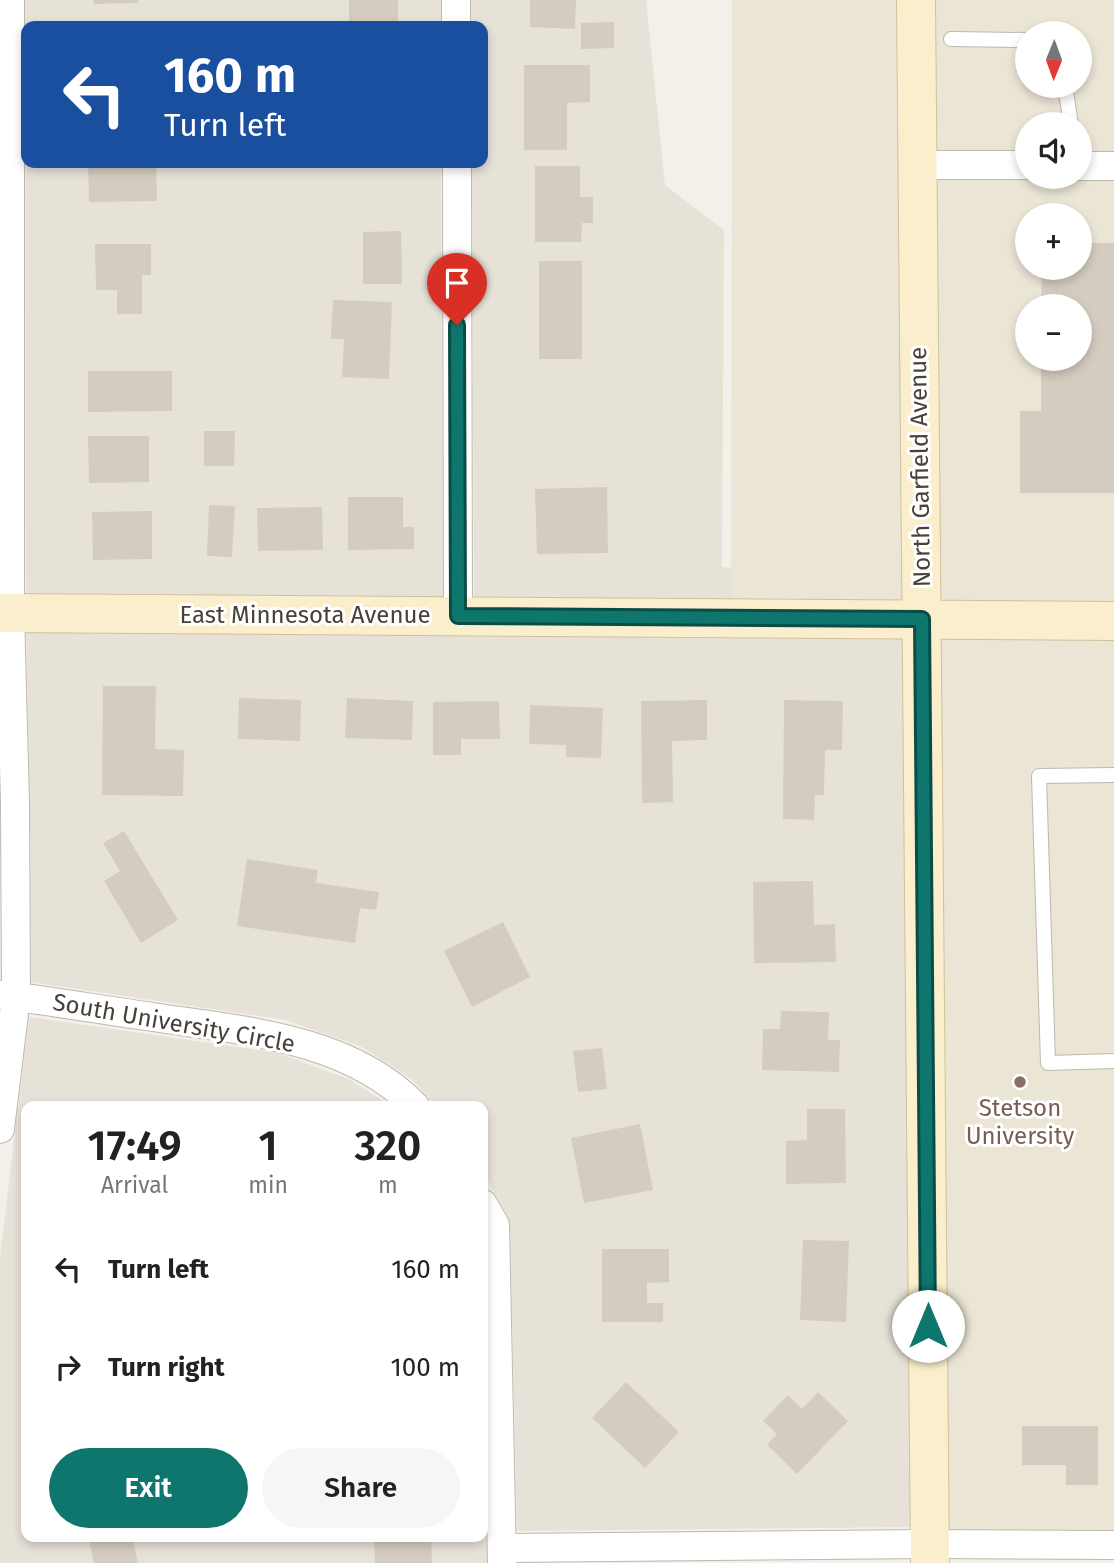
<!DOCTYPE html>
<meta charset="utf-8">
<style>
:root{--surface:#fff;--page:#f6f6f6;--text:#222;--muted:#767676;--accent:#0f766e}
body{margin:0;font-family:"Fira Sans",sans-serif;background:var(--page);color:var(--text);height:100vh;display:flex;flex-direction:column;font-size:26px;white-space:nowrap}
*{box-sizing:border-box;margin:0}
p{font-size:23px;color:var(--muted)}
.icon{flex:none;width:38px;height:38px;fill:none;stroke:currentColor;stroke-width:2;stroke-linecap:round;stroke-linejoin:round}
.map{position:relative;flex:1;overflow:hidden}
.drawer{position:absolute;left:21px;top:1101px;width:467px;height:441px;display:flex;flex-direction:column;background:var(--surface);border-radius:14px;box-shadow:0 4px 10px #0003}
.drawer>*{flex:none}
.banner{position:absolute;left:21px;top:21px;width:467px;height:147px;border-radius:14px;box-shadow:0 4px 10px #0003;background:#1a4fa0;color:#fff;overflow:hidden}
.needle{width:46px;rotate:181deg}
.fabs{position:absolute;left:1015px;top:21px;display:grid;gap:14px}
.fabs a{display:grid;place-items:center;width:77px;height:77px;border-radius:50%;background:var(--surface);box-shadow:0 4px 10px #0003;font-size:35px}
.pin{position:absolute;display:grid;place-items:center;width:60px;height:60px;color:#fff;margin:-72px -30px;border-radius:50% 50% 50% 0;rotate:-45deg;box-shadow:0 0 7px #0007}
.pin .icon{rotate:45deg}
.me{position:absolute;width:77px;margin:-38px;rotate:0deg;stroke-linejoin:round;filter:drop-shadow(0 0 5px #0008)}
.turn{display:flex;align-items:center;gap:24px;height:147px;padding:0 28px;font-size:32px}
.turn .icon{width:91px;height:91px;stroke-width:2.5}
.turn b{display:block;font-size:49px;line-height:60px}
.eta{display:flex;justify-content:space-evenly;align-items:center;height:119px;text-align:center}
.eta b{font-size:42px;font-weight:600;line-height:49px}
.primary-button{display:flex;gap:14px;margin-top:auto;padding:14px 28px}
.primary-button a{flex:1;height:80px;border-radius:42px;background:var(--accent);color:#fff;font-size:28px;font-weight:600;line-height:80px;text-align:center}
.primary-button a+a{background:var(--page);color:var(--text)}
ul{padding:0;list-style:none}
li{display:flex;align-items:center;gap:21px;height:98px;padding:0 28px}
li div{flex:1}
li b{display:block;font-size:26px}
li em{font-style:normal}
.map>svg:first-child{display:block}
.residential{fill:#e7e2d8}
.education{fill:#ebe5d5;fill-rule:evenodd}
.building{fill:#d4ccc0}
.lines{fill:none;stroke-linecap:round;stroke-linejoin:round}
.lane-casing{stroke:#beb8ad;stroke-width:16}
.street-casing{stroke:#beb8ad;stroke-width:30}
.secondary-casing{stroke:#cfc19d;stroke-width:40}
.lane{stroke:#fff;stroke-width:14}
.street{stroke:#fff;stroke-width:28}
.secondary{stroke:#faeecd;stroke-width:38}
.route-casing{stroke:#0a4d48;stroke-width:18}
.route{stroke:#0f766e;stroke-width:12}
.education-dot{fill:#8d6e63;stroke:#fff;stroke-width:2.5}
.labels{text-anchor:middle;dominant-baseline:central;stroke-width:6;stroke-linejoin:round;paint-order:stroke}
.street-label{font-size:24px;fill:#474139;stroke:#fff}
.education-label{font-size:24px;fill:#785e54;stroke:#fff}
</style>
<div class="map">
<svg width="1114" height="1563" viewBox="0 0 1114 1563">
<rect width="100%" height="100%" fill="#f3f0ea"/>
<path class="residential" d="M25 0H441V26H26V163H441L443 598 26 596Z
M471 0H646L665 185 724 230 722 567 907 577V602L474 598 472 163H483V26H471Z
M26 630 907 636 914 1527 517 1531 510 1224 507 1215 483 1172V1106H437L411 1079 362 1047 286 1020 31 982 30 803Z
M29 1017 278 1053 348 1079 392 1106H26V1536H483V1367L487 1563H0V1257Z"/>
<path class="education" d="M732 0H1114V1546L929 1544 922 620 731 618ZM1027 33H1080V86H1027ZM1027 124H1080V177H1027ZM1027 215H1080V268H1027ZM1027 306H1080V359H1027Z"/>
<path class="building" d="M93 0H138V3L94 4Z
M349 0H398V26H349Z
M530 0H576L575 29 530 27Z
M614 22V48L581 49V23Z
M524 65H590V102L567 103V150H524Z
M88 163H156L157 201 89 202Z
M535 166H580V197H593V223H582L581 242H535Z
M401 231 402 284H363V232Z
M1080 243H1114V493H1020V411H1041V359H1080V306H1041L1042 268H1080Z
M95 244H151V275H142V314H117V290H96Z
M539 261H582V359H539Z
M333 300 392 302 389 379 342 377 344 339H331Z
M88 371H172V411L88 412Z
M204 431H235L234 466H204Z
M88 436H149V482L89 483Z
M607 487 608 553 537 554 535 489Z
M348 497H403V527H414V549L348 550Z
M209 505 235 506 232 557 207 556Z
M322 507 323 550 258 551 257 508Z
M152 511V559L93 560 92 512Z
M103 686H156L155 749 184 750 183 796 102 795Z
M239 698 301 700 300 741 238 739Z
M347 698 413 701 412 740 345 738Z
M707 700V740L672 741 673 802 642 803 641 701Z
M784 700 843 701 842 750H825L824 795H815L814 820 783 819Z
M499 701 500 739H461V755H433V702Z
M530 705 603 708 601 758 566 757V745L529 744Z
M124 831 178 920 141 943 104 881 120 871 103 843Z
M247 859 318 870 316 883 379 892 376 910 360 908 355 943 237 926Z
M813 881 814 925 835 924 836 962 754 963 753 882Z
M503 922 530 977 472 1007 444 951Z
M781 1011 829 1012 828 1040H840L839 1072 762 1070 763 1029H780Z
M602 1048 607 1089 578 1092 573 1051Z
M807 1109H845L846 1183 786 1184V1141L807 1140Z
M640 1124 653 1190 584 1203 571 1138Z
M803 1240 849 1241 846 1322 800 1320Z
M602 1249H669V1282L647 1283V1303H663V1322H602Z
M626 1382 679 1432 645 1468 592 1418Z
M818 1392 848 1421 797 1474 767 1445 777 1434 763 1421 788 1395 802 1409Z
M1022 1426H1098V1485H1066V1465H1022Z
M88 1536H132L138 1563H94Z
M374 1536H431L432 1563H375Z"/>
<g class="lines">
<defs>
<path id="lane" d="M951 39 1027 40
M1065 86 1071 124
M1114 775 1039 776 1048 1063 1114 1061"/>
<path id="street" d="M456 0V26
M457 163 458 616
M916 165H1027
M1080 166H1114
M0 995C51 1001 102 1010 153 1017 243 1031 348 1037 415 1106
M0 1129 16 997 15 803 10 613V0
M483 1204 495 1225 502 1563
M503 1548 929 1544 1114 1545"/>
<path id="secondary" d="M916 0 930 1563
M0 613 1114 621"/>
</defs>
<use href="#lane" class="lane-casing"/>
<use href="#street" class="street-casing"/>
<use href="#secondary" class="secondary-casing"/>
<use href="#lane" class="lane"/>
<use href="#street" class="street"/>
<use href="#secondary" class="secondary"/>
</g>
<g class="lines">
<defs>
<path id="route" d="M457 325 458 616 922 619 928 1326"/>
</defs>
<use href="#route" class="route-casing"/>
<use href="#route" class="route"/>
</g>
<circle class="education-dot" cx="1020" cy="1082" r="7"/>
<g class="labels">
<g class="street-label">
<text transform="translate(920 467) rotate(-91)">North Garfield Avenue</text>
<text x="305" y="615">East Minnesota Avenue</text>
<text transform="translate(174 1023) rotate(10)">South University Circle</text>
</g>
<g class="education-label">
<text x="1020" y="1108">Stetson<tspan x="1020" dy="28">University</tspan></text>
</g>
</g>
</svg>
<div class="fabs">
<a><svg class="needle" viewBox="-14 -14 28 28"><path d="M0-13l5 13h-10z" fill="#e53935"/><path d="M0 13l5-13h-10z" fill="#767676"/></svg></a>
<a><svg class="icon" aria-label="sound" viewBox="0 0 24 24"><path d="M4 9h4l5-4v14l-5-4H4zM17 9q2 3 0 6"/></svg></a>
<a>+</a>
<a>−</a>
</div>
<div class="pin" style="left:457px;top:325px;background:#d93025"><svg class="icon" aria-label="arrive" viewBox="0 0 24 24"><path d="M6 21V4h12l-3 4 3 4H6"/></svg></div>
<svg class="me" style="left:928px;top:1326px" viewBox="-20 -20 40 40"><circle r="19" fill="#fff"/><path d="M0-13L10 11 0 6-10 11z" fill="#0f766e"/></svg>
<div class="banner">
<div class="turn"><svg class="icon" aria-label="left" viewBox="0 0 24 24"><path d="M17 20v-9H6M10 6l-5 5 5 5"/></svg><div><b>160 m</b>Turn left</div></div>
</div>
<section class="drawer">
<div class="eta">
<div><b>17:49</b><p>Arrival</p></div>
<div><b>1</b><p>min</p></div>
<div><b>320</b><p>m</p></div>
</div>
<ul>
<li><svg class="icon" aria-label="left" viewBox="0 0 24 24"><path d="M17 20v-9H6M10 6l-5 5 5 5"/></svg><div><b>Turn left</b></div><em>160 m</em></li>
<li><svg class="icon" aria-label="right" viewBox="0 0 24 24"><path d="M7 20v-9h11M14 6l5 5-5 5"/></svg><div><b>Turn right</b></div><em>100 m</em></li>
</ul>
<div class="primary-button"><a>Exit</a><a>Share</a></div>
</section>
</div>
